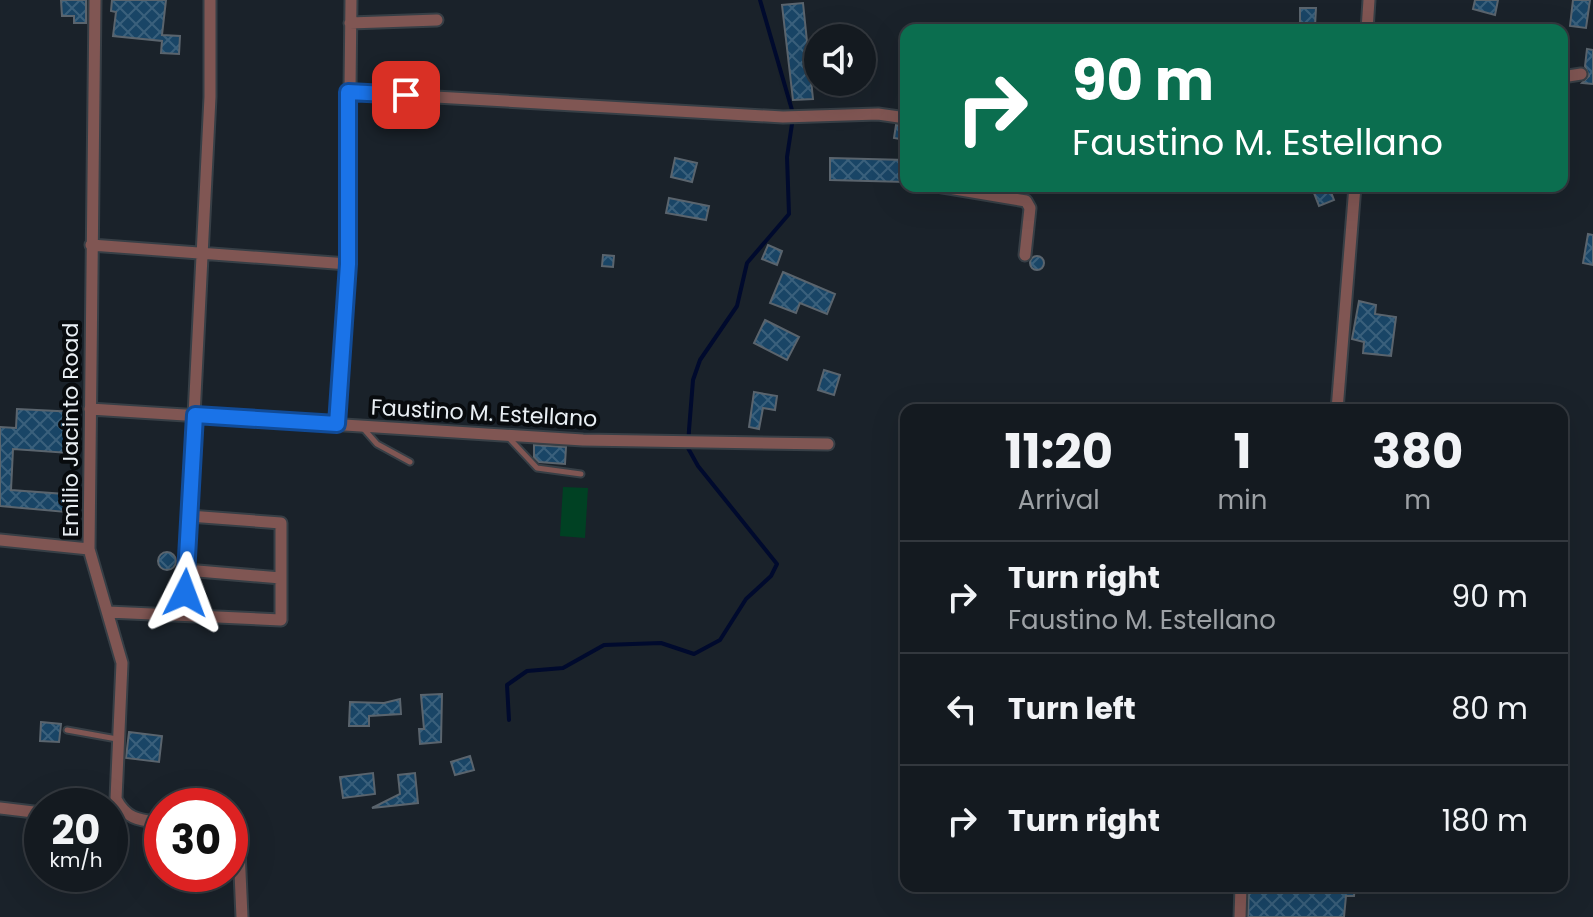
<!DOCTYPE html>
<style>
:root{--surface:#141a20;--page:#21272d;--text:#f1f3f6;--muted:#9da1a5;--line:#33383e}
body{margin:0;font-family:Poppins,sans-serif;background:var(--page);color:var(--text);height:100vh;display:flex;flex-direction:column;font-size:30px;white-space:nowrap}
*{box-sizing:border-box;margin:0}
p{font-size:26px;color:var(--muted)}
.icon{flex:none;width:44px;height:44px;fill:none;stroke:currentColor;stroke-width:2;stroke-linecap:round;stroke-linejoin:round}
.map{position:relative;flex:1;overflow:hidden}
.side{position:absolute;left:900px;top:404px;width:668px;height:488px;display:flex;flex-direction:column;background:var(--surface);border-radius:16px;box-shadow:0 8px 32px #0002,0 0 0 2px var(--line)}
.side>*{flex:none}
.guide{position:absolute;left:900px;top:24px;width:668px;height:168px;border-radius:16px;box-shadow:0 8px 32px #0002,0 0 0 2px var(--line);background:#0b6e4f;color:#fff;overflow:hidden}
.tools{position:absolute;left:804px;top:24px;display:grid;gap:16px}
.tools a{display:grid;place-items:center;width:72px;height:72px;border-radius:50%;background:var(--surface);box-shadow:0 8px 32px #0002,0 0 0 2px var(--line);font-size:40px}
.speed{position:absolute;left:24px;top:788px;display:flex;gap:16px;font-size:40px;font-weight:700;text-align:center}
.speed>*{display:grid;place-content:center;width:104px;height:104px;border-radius:50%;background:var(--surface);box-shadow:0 8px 32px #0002,0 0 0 2px var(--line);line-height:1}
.speed small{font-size:20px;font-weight:400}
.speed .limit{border:12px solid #d22;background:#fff;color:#111}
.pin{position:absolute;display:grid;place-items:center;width:68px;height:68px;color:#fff;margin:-34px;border-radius:16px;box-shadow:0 4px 12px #0006}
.me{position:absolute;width:88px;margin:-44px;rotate:3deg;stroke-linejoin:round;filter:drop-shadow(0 0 6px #0008)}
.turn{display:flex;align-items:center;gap:28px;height:168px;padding:0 40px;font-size:36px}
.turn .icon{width:104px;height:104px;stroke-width:2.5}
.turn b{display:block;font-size:56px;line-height:68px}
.eta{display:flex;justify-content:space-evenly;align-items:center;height:136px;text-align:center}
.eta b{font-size:48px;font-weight:700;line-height:56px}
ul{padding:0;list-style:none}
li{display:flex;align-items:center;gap:24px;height:112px;padding:0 40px;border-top:2px solid var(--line)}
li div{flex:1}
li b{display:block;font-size:30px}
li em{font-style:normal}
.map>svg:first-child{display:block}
.grass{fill:#004123}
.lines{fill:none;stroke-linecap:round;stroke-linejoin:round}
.stream{stroke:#000a2d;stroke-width:4}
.building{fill:url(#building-cross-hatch);stroke:#5a646d;stroke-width:2}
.service-casing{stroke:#373f46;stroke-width:9}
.minor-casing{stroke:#373f46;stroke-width:15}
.service{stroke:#805653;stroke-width:5}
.minor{stroke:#805653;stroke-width:11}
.route-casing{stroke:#114b97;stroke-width:20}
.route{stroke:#1a73e8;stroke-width:14}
.labels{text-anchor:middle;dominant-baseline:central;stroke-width:8;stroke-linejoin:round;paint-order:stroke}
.street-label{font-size:22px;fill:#e9eff4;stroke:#080b0e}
</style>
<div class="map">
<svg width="1593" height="917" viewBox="0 0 1593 917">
<defs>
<pattern id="building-cross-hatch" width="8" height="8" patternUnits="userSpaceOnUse" patternTransform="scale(2)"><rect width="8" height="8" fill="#194566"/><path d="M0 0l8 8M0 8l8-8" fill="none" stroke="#3a607c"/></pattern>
</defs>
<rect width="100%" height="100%" fill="#1a222a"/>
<path class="grass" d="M563 487 588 488 585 538 560 536Z"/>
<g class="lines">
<path class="stream" d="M760 0 792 110
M509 720 507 685 527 671 563 668 604 645 661 643 694 654 720 640 746 599 771 576 777 564 698 466 688 448 689 430 693 380 700 360 737 306 747 263 789 214 787 157 792 124"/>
</g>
<path class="building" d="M61 0H86V23H74V16H62Z
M112 0H166L162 35 180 36 179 54 161 53 162 41 113 36 116 12 111 11Z
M1475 0H1498L1495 15 1473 9Z
M1573 0H1590L1586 28 1570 26Z
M803 3 813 99 793 100 782 5Z
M1300 8H1316L1315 26 1300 25Z
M1587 49 1593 50V84L1582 83 1589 76 1585 66Z
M896 125 906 126V140L894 138Z
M675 158 697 163 692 182 671 177Z
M830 158 906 160V182L830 180Z
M1329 187 1334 200 1319 206 1314 193Z
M669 198 709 206 706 220 666 213Z
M1588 234 1593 235V265L1583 263Z
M768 245 782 251 777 265 762 259Z
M603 255 614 256 613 267 602 266Z
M1030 263a7 7 0 1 1 14 0a7 7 0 1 1-14 0Z
M783 272 835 294 827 314 800 303 796 313 770 303Z
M1359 301 1376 305 1375 314 1396 317 1391 356 1363 353 1364 342 1352 339Z
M765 320 799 337 787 360 754 343Z
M824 370 840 375 834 395 818 390Z
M754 392 777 396 775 410 763 408 759 429 749 427Z
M17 409 76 412 69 453 13 449 11 490 78 495 77 513 0 506V427L16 428Z
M534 445 566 447 565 464 539 462 534 457Z
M158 561a9 9 0 1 1 18 0a9 9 0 1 1-18 0Z
M442 694 441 742 420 744 419 729H424L421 695Z
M400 699 401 714 369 716V726H349L350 702 384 703Z
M41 722 61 724 59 742 40 741Z
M129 732 162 736 159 762 126 758Z
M470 756 474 770 455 775 451 762Z
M373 773 375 794 343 798 340 777Z
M415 773 418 803 372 808 400 794 398 775Z
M1249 886H1355L1354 896H1346L1344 917H1248Z"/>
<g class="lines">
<defs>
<path id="service" d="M1464 30 1468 27
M363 428 377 444 410 462
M508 437 537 468 581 474
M67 730 117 739"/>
<path id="minor" d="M95 0 89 549 122 663 116 799C127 820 140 820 162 823
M350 23 437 20
M1367 30 1369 0
M1562 77 1581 74
M348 92 783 117 878 114 906 118
M937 186 1026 201 1030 208 1025 255
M91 245 348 264
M90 409 583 440 828 444
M1337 410 1355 186
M337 424 348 264 351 0
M0 540 89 549
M186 570 281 578
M108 612 281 620V523L189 516
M184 615 210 97V0
M0 808 42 813
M110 819 122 812
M230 839 239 850 242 917
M1240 917 1241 886"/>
</defs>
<use href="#service" class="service-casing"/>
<use href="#minor" class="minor-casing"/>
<use href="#service" class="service"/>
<use href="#minor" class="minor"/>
</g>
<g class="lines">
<defs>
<path id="route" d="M185 593 195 415 337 424 348 264V92L406 95"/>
</defs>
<use href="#route" class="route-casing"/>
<use href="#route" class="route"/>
</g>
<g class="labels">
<g class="street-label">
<text transform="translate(484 413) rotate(3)">Faustino M. Estellano</text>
<text transform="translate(70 430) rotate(-90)">Emilio Jacinto Road</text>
</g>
</g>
</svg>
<div class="tools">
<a><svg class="icon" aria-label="sound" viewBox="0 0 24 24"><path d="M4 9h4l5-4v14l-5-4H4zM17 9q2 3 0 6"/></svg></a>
</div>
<div class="speed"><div>20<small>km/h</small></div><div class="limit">30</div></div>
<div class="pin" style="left:406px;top:95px;background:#d93025"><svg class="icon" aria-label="arrive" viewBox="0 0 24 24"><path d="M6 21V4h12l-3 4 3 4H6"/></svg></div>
<svg class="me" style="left:185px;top:593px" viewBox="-20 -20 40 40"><path d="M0-17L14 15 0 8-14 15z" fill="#1a73e8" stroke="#fff" stroke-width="4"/></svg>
<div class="guide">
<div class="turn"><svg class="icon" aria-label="right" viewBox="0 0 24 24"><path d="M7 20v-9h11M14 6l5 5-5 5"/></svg><div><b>90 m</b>Faustino M. Estellano</div></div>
</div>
<section class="side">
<div class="eta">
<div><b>11:20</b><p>Arrival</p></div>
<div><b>1</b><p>min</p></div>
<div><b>380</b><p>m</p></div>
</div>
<ul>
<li><svg class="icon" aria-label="right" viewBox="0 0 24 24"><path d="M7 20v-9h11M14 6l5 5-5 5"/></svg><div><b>Turn right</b><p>Faustino M. Estellano</p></div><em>90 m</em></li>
<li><svg class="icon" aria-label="left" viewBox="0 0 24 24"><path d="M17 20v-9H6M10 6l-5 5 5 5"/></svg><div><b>Turn left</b></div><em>80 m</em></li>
<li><svg class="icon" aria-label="right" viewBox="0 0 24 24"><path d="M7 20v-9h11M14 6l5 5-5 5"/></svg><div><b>Turn right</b></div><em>180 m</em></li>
</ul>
</section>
</div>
